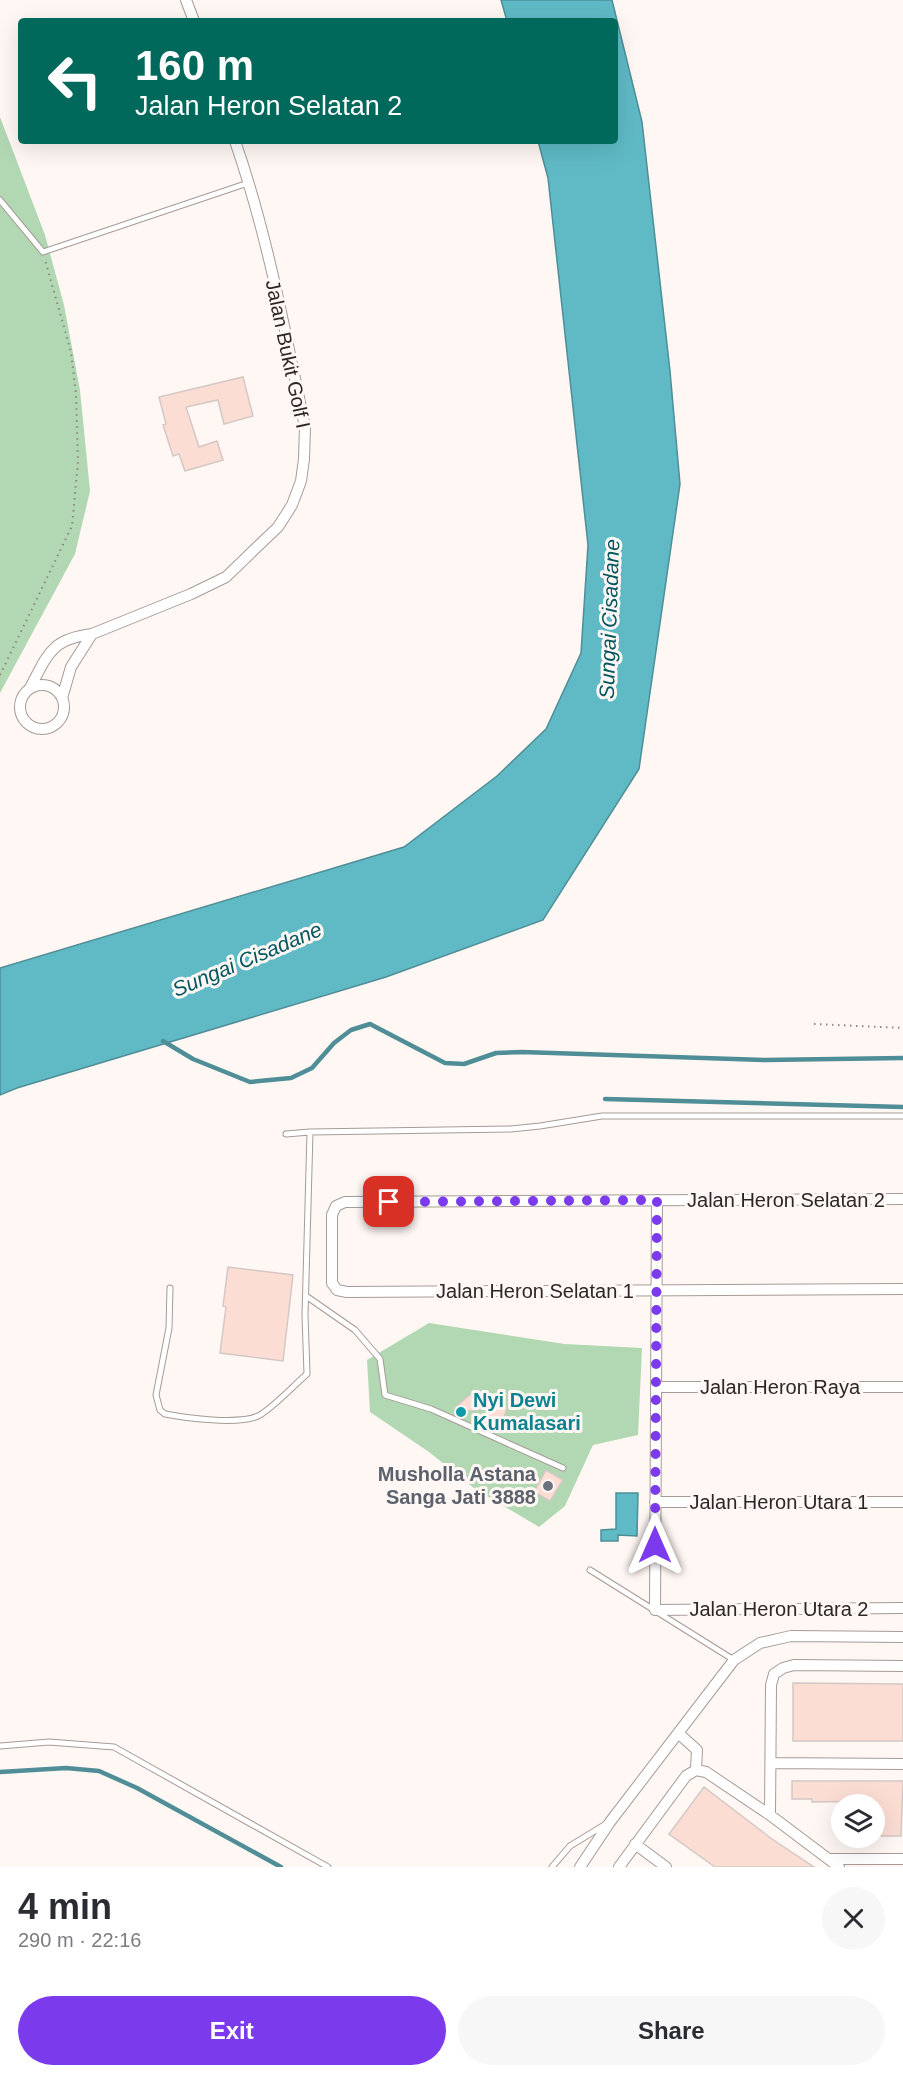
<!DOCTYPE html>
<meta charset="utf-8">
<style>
:root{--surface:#fff;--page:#f7f7f7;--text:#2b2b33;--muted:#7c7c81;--accent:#7c3aed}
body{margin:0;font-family:Arial,sans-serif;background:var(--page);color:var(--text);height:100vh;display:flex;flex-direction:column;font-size:22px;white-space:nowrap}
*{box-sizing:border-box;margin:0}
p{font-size:20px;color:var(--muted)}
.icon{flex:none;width:33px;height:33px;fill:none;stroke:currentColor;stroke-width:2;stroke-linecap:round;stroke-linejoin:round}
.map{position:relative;height:1867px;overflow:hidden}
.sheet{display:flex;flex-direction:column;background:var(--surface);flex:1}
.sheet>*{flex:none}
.banner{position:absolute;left:18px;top:18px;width:600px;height:126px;border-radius:6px;box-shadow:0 6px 24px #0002;background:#00695c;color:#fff;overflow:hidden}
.controls{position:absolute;left:831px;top:1794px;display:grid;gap:12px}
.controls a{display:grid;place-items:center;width:54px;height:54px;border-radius:50%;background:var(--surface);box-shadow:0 6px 24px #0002;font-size:30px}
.pin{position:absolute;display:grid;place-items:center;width:51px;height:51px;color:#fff;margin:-26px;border-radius:12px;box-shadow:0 3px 9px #0006}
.me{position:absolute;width:66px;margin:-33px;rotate:0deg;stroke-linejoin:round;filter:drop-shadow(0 0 4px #0008)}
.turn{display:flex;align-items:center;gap:21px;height:126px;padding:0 18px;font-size:27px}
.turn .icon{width:78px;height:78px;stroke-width:2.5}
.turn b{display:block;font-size:42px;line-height:51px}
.round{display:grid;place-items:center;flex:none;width:63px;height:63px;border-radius:32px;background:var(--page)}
.summary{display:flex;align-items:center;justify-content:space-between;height:102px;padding:0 18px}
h1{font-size:36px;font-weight:700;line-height:45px}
.cta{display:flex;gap:12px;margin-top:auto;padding:12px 18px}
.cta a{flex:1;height:69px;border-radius:36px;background:var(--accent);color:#fff;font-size:24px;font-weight:700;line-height:69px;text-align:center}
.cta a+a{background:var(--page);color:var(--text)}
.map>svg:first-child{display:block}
.green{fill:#b2d8b3}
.water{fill:#5fbac6;stroke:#4f8e96;stroke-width:1.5}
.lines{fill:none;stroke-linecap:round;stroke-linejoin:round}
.stream{stroke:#4f8e96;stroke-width:4.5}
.building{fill:#fbddd4;stroke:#d4c8c4;stroke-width:1.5}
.lane-casing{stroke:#a69b96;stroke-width:7}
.street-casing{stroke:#a69b96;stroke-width:12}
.path{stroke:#8b8583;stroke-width:2;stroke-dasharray:1.5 4.5;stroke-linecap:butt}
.lane{stroke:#fff;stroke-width:5}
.street{stroke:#fff;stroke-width:10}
.route{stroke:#7c3aed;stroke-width:10;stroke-dasharray:0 18}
.culture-dot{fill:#0f9aa8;stroke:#fff7f4;stroke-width:2}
.worship-dot{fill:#6b7280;stroke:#fff7f4;stroke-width:2}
.labels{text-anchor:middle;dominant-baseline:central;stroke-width:6;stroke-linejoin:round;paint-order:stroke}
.street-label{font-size:20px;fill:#2b2725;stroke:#fff7f4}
.culture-label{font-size:20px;font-weight:bold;fill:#0d838f;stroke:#fff7f4;text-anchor:start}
.worship-label{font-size:20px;font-weight:bold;fill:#5b616d;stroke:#fff7f4;text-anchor:end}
.water-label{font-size:21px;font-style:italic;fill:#035760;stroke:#fff7f4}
</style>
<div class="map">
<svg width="903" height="1867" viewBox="0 0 903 1867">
<rect width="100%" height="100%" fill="#fff7f4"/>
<path class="green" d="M0 117 45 235 64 305 80 390 90 491 75 554 0 693Z
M429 1323 565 1344 642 1348 638 1435 593 1445 565 1506 539 1527 475 1489 429 1452 370 1412 367 1360Z"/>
<path class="water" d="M501 0H612L642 122 670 371 680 484 639 769 543 920 386 977 17 1088 0 1095V968L404 847 497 776 546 729 581 653 588 545 548 178 538 141H615V21H507Z
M616 1493H638L637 1536 618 1535V1541H601V1530L616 1529Z"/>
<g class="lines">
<path class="stream" d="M163 1041 193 1059 250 1082 291 1078 312 1068 334 1043 351 1030 370 1024 445 1063 464 1064 496 1053 522 1052 765 1060 903 1058
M605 1099 903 1107
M0 1772 66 1768 99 1771 137 1788 281 1867"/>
</g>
<path class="building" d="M243 377 253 416 224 424 218 400 186 407 199 447 217 441 223 460 185 471 179 454 173 456 163 425 166 424 159 397Z
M228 1267 293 1275 283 1361 220 1353 226 1307 223 1306Z
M473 1392 485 1409 468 1411 458 1405Z
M492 1403 507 1408 500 1430 485 1426Z
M546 1470 563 1480 550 1501 534 1492Z
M793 1683 903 1684V1741H793Z
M792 1781H903L901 1836H874V1801L812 1802V1799H792Z
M704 1787 772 1839 814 1867H715L669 1834Z"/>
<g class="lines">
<defs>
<path id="lane" d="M0 200 43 252 248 183
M286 1134 310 1132 511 1129 540 1126 602 1116H903
M170 1288 169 1328 156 1395 160 1410 165 1414C187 1418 238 1425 258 1416 271 1410 294 1385 307 1374L305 1315 310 1132
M306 1296 355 1330 380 1359 385 1395 431 1409 563 1468
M590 1570 734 1660
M0 1746 49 1742 114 1747 328 1867
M552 1867 570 1846 606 1824"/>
<path id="street" d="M186 0 194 21
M20 707a22 22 0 1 1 44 0a22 22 0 1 1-44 0Z
M30 688C48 654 51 639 92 634L191 594 226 577 257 547 278 527 292 505 301 481 304 459 305 427C285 331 267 233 235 141
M62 698 71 667 92 634
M903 1199 345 1202 336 1206 332 1215V1283L337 1290 347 1292 903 1289
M657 1200 655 1610 903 1608
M656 1387H903
M655 1502H903
M771 1763 903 1764
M696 1770 706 1772 770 1815 839 1867
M770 1815 771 1685 774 1674 783 1668 794 1665 903 1666
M635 1844 666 1867
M829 1859H903
M580 1867 610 1822 734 1660 760 1643 791 1636 903 1637
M619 1867 686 1776 696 1770 697 1750 678 1733"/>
</defs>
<use href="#lane" class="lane-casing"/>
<use href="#street" class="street-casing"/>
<path class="path" d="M0 675 72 526 78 462 76 394 71 352 45 260
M814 1024 903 1028
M503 1421 507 1422 504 1432"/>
<use href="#lane" class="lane"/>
<use href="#street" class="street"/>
</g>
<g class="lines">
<path class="route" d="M389 1202 657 1200 655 1545"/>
</g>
<circle class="culture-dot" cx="461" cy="1412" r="6"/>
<circle class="worship-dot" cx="548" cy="1486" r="6"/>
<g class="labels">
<g class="street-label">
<text transform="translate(288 354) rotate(78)">Jalan Bukit Golf I</text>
<text x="786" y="1200">Jalan Heron Selatan 2</text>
<text x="535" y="1291">Jalan Heron Selatan 1</text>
<text x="780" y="1387">Jalan Heron Raya</text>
<text x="779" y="1502">Jalan Heron Utara 1</text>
<text x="779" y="1609">Jalan Heron Utara 2</text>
</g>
<g class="culture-label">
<text x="473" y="1400">Nyi Dewi<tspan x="473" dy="23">Kumalasari</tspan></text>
</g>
<g class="worship-label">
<text x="536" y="1474">Musholla Astana<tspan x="536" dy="23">Sanga Jati 3888</tspan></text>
</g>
<g class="water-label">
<text transform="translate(609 619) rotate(-88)">Sungai Cisadane</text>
<text transform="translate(247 959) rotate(-23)">Sungai Cisadane</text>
</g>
</g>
</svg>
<div class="controls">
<a><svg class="icon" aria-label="layers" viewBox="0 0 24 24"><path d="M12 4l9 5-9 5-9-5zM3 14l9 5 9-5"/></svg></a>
</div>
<div class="pin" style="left:389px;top:1202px;background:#d93025"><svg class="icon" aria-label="arrive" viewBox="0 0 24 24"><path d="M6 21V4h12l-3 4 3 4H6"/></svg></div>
<svg class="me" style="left:655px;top:1545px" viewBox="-20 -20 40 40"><path d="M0-17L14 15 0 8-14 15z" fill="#7c3aed" stroke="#fff" stroke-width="4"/></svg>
<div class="banner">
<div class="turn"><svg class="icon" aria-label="left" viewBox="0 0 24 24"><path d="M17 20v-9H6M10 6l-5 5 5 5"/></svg><div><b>160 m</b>Jalan Heron Selatan 2</div></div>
</div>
</div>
<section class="sheet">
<div class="summary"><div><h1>4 min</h1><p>290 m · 22:16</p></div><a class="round"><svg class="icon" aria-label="close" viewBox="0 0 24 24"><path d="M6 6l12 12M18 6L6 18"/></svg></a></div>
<div class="cta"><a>Exit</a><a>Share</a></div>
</section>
